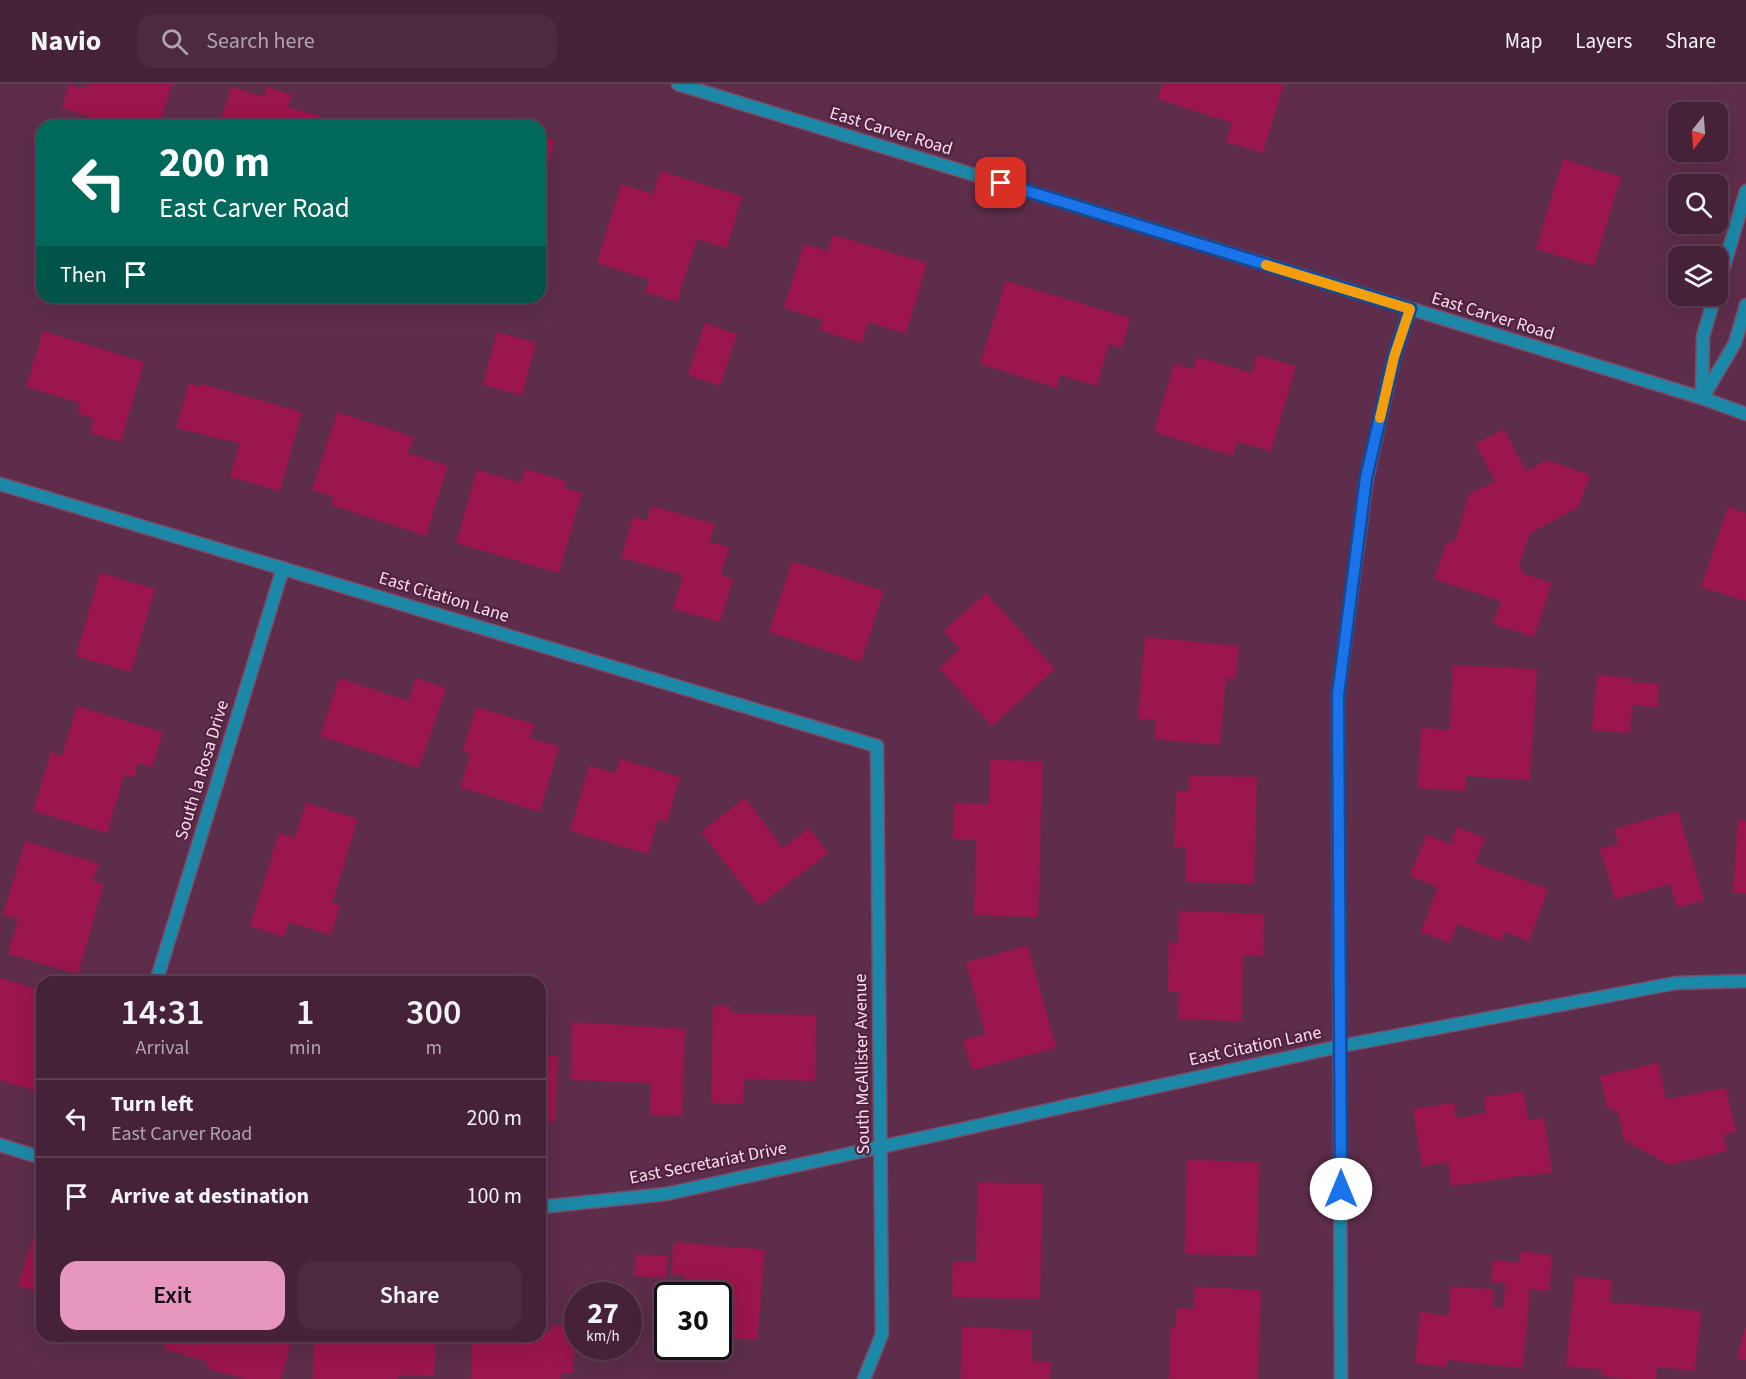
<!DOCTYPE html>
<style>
:root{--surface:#462238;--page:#4d2a40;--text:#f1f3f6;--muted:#b0a4ae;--line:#5e3f53;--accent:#e797bd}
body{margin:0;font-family:"Source Sans 3",sans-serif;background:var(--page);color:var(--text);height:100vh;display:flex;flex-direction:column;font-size:22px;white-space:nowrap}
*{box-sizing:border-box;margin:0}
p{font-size:20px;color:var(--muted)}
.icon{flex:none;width:33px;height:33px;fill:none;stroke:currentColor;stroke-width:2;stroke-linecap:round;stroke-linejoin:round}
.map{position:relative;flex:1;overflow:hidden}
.panel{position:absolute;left:36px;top:892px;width:510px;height:366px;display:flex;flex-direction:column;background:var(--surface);border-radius:18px;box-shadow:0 6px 24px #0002,0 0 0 2px var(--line)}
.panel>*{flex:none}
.top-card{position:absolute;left:36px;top:36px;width:510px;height:183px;border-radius:18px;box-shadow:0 6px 24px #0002,0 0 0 2px var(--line);background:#00695c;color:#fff;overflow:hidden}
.needle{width:39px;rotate:197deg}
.controls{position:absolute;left:1668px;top:18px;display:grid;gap:12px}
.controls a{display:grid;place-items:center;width:60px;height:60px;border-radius:12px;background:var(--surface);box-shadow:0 6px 24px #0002,0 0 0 2px var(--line);font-size:30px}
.speed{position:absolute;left:564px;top:1198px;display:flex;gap:12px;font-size:30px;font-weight:700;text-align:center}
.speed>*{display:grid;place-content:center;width:78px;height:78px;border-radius:50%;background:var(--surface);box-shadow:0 6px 24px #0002,0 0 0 2px var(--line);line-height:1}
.speed small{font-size:15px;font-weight:400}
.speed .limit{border:3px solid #111;border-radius:9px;background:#fff;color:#111}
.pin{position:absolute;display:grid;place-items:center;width:51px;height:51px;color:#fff;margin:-26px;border-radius:12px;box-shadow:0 3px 9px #0006}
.me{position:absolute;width:66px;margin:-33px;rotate:0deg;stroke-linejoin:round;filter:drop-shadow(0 0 4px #0008)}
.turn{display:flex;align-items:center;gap:21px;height:126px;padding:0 24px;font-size:27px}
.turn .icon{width:78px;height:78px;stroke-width:2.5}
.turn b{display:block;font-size:42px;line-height:51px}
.then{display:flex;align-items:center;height:57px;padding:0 24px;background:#0003;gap:12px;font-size:22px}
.eta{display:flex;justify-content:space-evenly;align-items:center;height:102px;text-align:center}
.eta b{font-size:36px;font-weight:600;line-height:42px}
.primary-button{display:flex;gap:12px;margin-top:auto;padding:12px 24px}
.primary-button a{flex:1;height:69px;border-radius:18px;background:var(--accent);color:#111;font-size:24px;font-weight:600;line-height:69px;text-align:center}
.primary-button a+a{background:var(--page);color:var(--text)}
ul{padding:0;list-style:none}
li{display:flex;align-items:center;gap:18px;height:78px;padding:0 24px;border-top:2px solid var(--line)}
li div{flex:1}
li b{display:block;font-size:22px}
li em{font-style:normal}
header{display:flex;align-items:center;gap:36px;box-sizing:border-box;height:84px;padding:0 30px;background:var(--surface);border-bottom:2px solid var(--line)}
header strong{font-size:28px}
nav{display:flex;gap:33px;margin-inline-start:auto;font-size:21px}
.search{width:420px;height:54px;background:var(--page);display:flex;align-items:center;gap:15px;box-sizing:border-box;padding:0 21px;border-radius:18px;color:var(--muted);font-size:22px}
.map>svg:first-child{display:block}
.building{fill:#9b164c}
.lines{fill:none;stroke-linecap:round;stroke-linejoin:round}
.minor-casing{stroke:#7a4d68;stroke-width:15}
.tertiary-casing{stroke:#7a4d68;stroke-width:15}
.minor{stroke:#1b88a8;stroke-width:12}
.tertiary{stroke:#1b88a8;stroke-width:12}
.route-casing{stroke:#114b97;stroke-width:15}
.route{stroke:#1a73e8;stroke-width:10}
.slow{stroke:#f59e0b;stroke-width:10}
.labels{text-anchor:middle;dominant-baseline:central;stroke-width:4.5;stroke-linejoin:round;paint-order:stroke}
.street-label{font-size:18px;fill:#fcdded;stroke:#522340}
</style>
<header>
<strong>Navio</strong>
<div class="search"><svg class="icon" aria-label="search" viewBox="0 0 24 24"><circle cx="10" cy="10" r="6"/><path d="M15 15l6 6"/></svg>Search here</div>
<nav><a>Map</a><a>Layers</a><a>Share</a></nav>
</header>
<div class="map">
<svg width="1746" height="1295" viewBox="0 0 1746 1295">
<rect width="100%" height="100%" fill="#5e2d4b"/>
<path class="building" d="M69 0 85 5 86 0H172L159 42H111V40L62 24Z
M1163 0H1284L1263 69 1226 58 1232 39 1158 15Z
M231 3 264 13 267 3 292 11 288 23 319 32 316 42H219Z
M540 51 555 56 541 107 546 108 541 126Z
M1563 75 1621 93 1594 182 1536 165Z
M660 87 742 112 727 164 697 155 677 218 645 208 649 196 597 179 621 100 653 110Z
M833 151 927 179 906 250 868 238 862 259 819 246 823 236 784 224 804 160 828 167Z
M1006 197 1130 234 1122 264 1109 260 1097 302 1060 291 1057 304 980 280Z
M705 239 737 250 720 302 688 291Z
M43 247 144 278 121 358 90 349 94 335 77 329 80 319 26 303Z
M497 248 536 259 522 311 483 301Z
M1257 271 1296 282 1271 367 1237 358 1233 372 1154 348 1174 280 1193 285 1197 273 1252 289Z
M189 299 201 303 202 300 302 328 280 407 230 393 240 359 176 344Z
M337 328 414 353 408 369 448 382 426 452 331 421 334 413 312 406Z
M1504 345 1526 387 1547 376 1590 391 1579 423 1530 449 1519 481 1524 490 1552 499 1534 553 1493 540 1501 517 1434 495 1446 460 1456 455 1469 410 1495 397 1476 360Z
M525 385 566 397 564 404 582 409 559 489 456 459 477 386 521 399Z
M651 422 715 440 709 458 729 463 721 491 733 495 720 538 673 525 683 491 621 474 633 433 647 437Z
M1728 423 1746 429V517L1701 503Z
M792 477 884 507 861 578 769 548Z
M100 489 155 505 131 588 76 572Z
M986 509 1055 585 992 642 939 584 960 565 943 547Z
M1145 553 1239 562 1236 595 1226 594 1220 661 1155 655 1156 636 1138 635Z
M1453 581 1537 585 1530 696 1466 692 1465 707 1418 704 1421 644 1450 646Z
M1597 591 1632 594 1631 598 1659 600 1658 623 1632 621 1630 649 1592 646Z
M339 594 409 617 416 594 446 604 419 684 320 652Z
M77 622 163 648 152 683 138 679 134 694 124 691 107 749 33 727 51 668 62 672Z
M476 623 534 640 530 654 559 663 540 728 460 703 471 670 463 667Z
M620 675 680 693 667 738 658 735 648 770 570 747 589 682 616 689Z
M990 676 1043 677 1038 833 974 831 976 756 953 755 954 719 989 720Z
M1189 692 1257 693 1254 800 1186 798V763H1174L1176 707H1189Z
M745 714 783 764 809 744 828 769 759 822 701 748Z
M306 719 358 735 332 819 340 821 331 851 289 838 284 853 250 842 279 749 295 754Z
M1678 727 1704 816 1677 824 1670 800 1615 815 1600 765 1619 760 1614 745Z
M1738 736 1746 737V809H1733Z
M1457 743 1485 754 1475 779 1548 805 1529 857 1505 848 1502 857 1457 840 1450 859 1421 848 1438 803 1410 792 1426 751 1451 760Z
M25 757 99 780 93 797 104 800 78 890 8 870 18 835 3 831Z
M1179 827 1264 830 1263 872 1243 871 1242 937 1178 935 1179 908H1168L1169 858 1178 859Z
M1028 862 1056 964 972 986 963 956 985 950 966 878Z
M0 894 42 906V1009L0 996Z
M713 922H730V929L816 931 815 997 744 995 743 1020 711 1019Z
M572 938 685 945 682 1032 650 1031 651 999 571 996Z
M540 972H558L555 1038 540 1037Z
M1658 979 1666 1015 1726 1004 1736 1048 1723 1051 1727 1067 1669 1081 1624 1056 1618 1029 1607 1023 1600 992Z
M1523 1007 1528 1036 1544 1034 1552 1088 1451 1102 1448 1078 1422 1082 1413 1025 1454 1019 1456 1034 1486 1029 1484 1013Z
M1187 1076 1259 1078 1257 1172 1185 1170Z
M978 1098 1043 1100 1040 1215 952 1213 953 1178H976Z
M35 1148 42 1150V1209L18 1202Z
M674 1158 765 1166 757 1256 720 1252 718 1212H683L685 1191 671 1190Z
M1521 1167 1552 1171 1549 1207 1530 1205 1523 1284 1447 1276 1446 1283 1415 1279 1420 1228 1449 1232 1451 1202 1494 1206 1493 1224H1503L1506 1199 1491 1198 1493 1176 1519 1179Z
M636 1170 668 1172 666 1194 634 1192Z
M1575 1192 1612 1196 1610 1218 1701 1227 1695 1287 1657 1283 1656 1295H1631L1601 1292 1602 1286 1566 1282Z
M1195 1203 1261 1206 1258 1295H1169L1171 1243H1176L1177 1224 1194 1225Z
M551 1241H574L573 1289H561V1295H471L472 1259 457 1258 458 1252H540V1247H551Z
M962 1243 1032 1246V1277L1051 1278 1050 1295H961Z
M1745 1244H1746V1276L1737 1274Z
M167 1252H293L281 1295H245L206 1284 208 1278 164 1265Z
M314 1252H436L434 1292 398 1291V1295H313Z"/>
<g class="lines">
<defs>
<path id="minor" d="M1718 203 1746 107
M1703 313 1735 259 1746 221
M1702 314 1703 252 1715 212
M0 400 877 662 882 1250 864 1295
M156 898 283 484
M0 1061 42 1074
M540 1123 666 1110 1341 962 1676 899 1746 897
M1341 1295 1338 611 1367 394 1394 273 1410 225"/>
<path id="tertiary" d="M678 0 1702 314 1746 330"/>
</defs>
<use href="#minor" class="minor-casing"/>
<use href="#tertiary" class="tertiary-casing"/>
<use href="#minor" class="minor"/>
<use href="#tertiary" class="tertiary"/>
</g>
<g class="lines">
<defs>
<path id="route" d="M1001 99 1410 225 1394 273 1366 394 1338 611 1341 1105"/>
</defs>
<use href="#route" class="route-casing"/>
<use href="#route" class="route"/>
<path class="slow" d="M1266 181 1410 225 1394 273 1380 334"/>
</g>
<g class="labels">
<g class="street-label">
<text transform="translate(891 47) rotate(17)">East Carver Road</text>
<text transform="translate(1493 232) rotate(17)">East Carver Road</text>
<text transform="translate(444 513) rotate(17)">East Citation Lane</text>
<text transform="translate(202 686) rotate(-73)">South la Rosa Drive</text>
<text transform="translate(1255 962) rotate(-12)">East Citation Lane</text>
<text transform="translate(862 980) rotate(-91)">South McAllister Avenue</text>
<text transform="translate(708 1079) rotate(-11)">East Secretariat Drive</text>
</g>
</g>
</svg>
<div class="controls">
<a><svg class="needle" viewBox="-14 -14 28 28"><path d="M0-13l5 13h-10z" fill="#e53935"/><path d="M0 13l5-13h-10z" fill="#b0a4ae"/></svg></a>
<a><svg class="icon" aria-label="search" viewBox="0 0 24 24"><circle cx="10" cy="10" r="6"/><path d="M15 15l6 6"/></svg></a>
<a><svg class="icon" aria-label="layers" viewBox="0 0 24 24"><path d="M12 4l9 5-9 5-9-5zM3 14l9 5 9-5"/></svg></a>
</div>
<div class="speed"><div>27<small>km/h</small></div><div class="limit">30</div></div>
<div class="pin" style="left:1001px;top:99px;background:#d93025"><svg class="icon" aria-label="arrive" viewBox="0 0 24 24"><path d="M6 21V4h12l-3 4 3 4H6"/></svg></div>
<svg class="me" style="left:1341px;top:1105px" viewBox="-20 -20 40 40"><circle r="19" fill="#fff"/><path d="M0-13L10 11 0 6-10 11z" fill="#1a73e8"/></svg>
<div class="top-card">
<div class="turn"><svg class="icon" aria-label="left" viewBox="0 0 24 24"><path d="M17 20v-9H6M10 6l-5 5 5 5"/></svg><div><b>200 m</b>East Carver Road</div></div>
<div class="then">Then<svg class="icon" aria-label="arrive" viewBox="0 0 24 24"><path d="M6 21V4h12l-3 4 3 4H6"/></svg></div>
</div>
<section class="panel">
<div class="eta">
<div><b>14:31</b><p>Arrival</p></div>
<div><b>1</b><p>min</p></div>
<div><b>300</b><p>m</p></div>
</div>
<ul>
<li><svg class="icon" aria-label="left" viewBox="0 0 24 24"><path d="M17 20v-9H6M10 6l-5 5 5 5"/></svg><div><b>Turn left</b><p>East Carver Road</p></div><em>200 m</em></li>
<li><svg class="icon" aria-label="arrive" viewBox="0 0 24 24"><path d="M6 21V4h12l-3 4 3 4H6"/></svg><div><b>Arrive at destination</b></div><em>100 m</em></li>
</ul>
<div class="primary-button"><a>Exit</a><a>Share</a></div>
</section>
</div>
